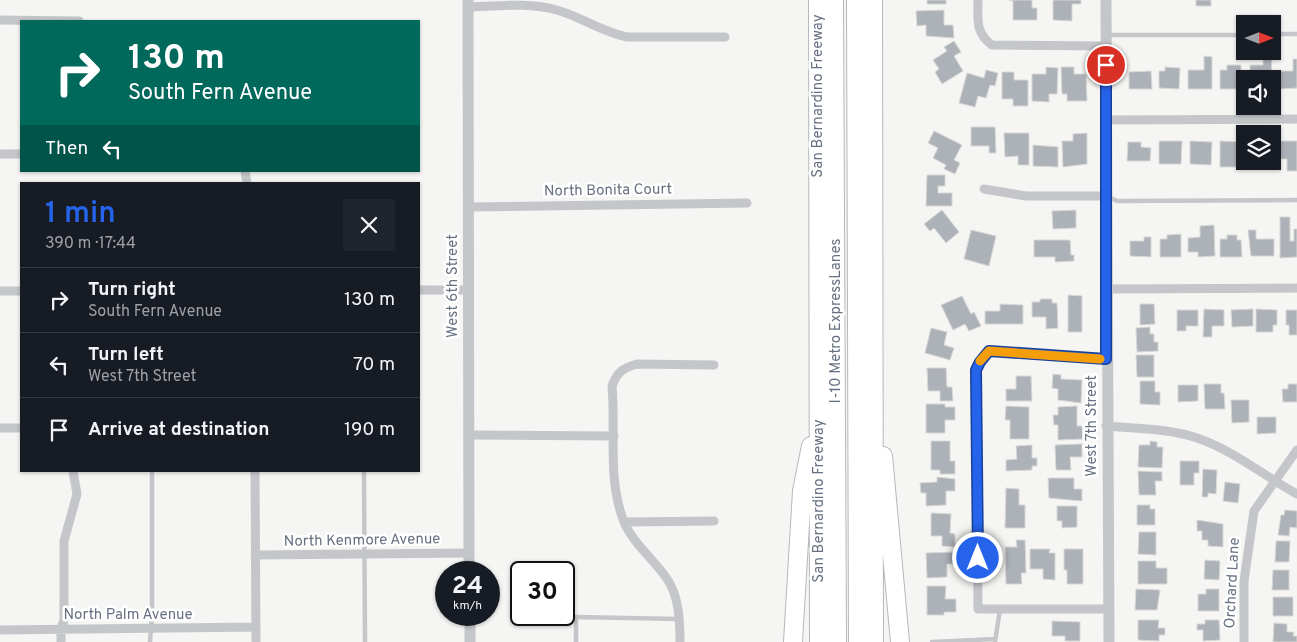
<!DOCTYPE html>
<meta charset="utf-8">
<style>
:root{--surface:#171b24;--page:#20242c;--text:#f1f3f6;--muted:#9ea1a6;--line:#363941;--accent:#2563eb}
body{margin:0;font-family:Overpass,sans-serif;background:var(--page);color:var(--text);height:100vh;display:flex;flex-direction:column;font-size:19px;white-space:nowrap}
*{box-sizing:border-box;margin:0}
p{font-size:16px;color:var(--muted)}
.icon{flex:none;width:28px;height:28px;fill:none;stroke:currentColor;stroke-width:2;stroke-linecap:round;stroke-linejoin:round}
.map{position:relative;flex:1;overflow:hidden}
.details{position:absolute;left:20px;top:182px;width:400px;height:290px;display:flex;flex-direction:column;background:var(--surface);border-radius:0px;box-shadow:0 1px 4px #0004}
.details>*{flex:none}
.guide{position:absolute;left:20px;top:20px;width:400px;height:152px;border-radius:0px;box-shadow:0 1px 4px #0004;background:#00695c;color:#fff;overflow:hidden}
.needle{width:32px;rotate:90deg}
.fabs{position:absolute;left:1236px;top:15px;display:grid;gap:10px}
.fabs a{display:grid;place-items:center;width:45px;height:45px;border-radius:0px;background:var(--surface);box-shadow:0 1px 4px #0004;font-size:25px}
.speed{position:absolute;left:435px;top:561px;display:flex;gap:10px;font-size:25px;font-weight:700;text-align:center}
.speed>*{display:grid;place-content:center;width:65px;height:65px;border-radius:50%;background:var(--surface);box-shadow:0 1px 4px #0004;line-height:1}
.speed small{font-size:12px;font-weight:400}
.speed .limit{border:2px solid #111;border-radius:8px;background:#fff;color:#111}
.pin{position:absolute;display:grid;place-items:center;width:42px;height:42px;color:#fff;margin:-21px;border:2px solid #fff;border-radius:50%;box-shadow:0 1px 5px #0007}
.me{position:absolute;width:55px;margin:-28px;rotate:0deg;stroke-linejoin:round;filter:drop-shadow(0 0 4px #0008)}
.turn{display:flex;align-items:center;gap:18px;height:105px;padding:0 25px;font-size:22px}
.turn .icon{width:65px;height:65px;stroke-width:2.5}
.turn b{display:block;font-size:35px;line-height:42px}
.then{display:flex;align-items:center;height:48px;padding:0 25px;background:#0003;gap:10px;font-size:19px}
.round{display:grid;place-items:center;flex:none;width:52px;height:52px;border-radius:0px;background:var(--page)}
.overview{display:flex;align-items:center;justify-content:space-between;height:85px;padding:0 25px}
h1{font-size:30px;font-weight:600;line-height:38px;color:var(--accent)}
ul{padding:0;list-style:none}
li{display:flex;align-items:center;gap:15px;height:65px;padding:0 25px;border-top:1px solid var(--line)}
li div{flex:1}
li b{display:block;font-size:19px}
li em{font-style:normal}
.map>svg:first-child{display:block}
.building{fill:#adb1b8;stroke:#d7d7d5}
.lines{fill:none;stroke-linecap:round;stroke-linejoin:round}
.motorway-casing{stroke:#b6b8bc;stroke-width:20}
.service{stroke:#c4c6ca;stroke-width:4.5}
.minor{stroke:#c4c6ca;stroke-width:9}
.tertiary{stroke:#c4c6ca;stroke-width:11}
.motorway{stroke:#fff;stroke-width:18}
.route-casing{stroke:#184099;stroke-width:12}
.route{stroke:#2563eb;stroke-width:9}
.slow{stroke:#f59e0b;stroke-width:9}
.labels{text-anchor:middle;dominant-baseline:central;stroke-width:5;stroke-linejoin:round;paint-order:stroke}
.street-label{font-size:15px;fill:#677182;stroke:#fff}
</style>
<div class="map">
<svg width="1297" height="642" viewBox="0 0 1297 642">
<rect width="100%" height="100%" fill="#f5f6f3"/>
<path class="building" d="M927 0H946V4H927Z
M1009 0H1032V8H1037V20H1013V1Z
M1053 0H1081V4H1072V21L1053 20Z
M1196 0H1211V6H1196Z
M944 10V25H953L954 38 926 36V25L917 26 916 11Z
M954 41 961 52 954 56 963 71 942 84 935 72 939 69 933 60 947 51 944 47Z
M1263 55 1272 56 1271 79H1250V65H1263Z
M1204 56 1212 57V89H1188V70H1204Z
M1293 59H1297V88L1280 89V71H1293Z
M1227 65H1241V89H1220V70H1227Z
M1046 67 1058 68 1057 94H1049V102L1032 101V74H1046Z
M1061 67H1074V74H1086L1087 101H1067V94H1062Z
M1165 67 1180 68 1179 89 1159 88V71H1165Z
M986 70 998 73 995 86 990 85 986 98 978 96 975 107 959 103 967 73 984 78Z
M1151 71 1152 89H1129V72Z
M1002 72H1014V80H1028V106H1013V99H1002Z
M971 127H995L996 153H989V146H971Z
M934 131 962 145 954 160 960 163 955 174 944 169 946 165 933 158 938 148 928 143Z
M1004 133H1029V165H1018V156L1005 157Z
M1087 133V164L1063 167 1062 141H1073V134Z
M1159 141H1182L1181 164H1159Z
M1190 141 1212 142 1211 165 1190 164Z
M1220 141 1242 142 1241 167H1220Z
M1280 141H1297V171H1287V159H1280Z
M1128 142H1141V147L1151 148 1150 161H1127Z
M1033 145 1058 147V167L1033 166Z
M1272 160 1273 167H1257V161Z
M927 175H945V186H938V193H952V206H926Z
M942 210 959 232 946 243 934 228 930 231 924 224Z
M1076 210V228L1053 229 1052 211Z
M1280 217H1290V241H1294V229H1297V257L1280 258Z
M1214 225 1215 256 1198 257V252H1188V238L1200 237V226Z
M971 230 996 236 989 266 964 259Z
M1248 230H1256V239H1274V256H1251Z
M1181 234V257H1160V239H1167V235Z
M1227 235H1237V240H1241L1242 257H1220V239H1227Z
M1144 237H1151V257L1130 256V241H1144Z
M1034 240H1070L1071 255H1074V261L1055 262V257H1034Z
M1068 295 1082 296V332H1068Z
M962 296 971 314 974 312 981 326 969 331 965 324 953 330 941 305Z
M1040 299H1052V303H1057L1058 328 1046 329V317H1032V302H1040Z
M1000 304 1023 305V324H985V311H1000Z
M1140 304H1154L1155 324 1140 325Z
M1204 309 1224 310V326H1212V337H1203Z
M1253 309V326L1232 327 1231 310Z
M1256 309 1277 310V325H1273V332H1256Z
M1177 310H1198V326H1186V331H1177Z
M1286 310H1297V335H1289V325H1286Z
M1150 327V334H1154V342H1158V351L1137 352 1136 328Z
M931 328 947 332 944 345 954 348 950 360 925 353Z
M1136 355H1154V377H1137Z
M927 368H946L947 387H952L953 401H940V391H928Z
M1053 374 1061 375V379L1082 380 1081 403 1058 400V389L1052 388Z
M1016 376H1031L1032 401H1006V389H1016Z
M1140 381H1155V392H1160V405L1140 404Z
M1204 384H1221V393H1224L1225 409H1205Z
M1288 384H1297V402H1283L1282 389H1288Z
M1178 385H1198V401L1178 402Z
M1231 400H1249V422L1232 423Z
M926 404H945V407H955V420H945V433H926Z
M1006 406 1029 407V439H1010V420H1005Z
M1077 406V426H1082L1083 439 1058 440V425H1054L1053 415H1058V407Z
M1257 417H1276V433L1257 434Z
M931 441H950V461H955V474H940V470H931Z
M1150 441 1157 442V447H1163L1162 468 1138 467 1139 445H1150Z
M1082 444V457H1070L1071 470H1056L1055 445Z
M1032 445V458H1037V466H1032V470L1006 471V460L1017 459 1016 446Z
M1180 461H1199V473H1194V485H1180Z
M1203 469 1217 470 1216 494 1208 493V497H1202Z
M1138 471 1162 472V481H1155L1156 495H1139Z
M937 477 955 479V491H946V505L926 506V493H921L920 483 937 482Z
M1048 478H1074V489H1082V501L1049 498Z
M1225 482 1240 484 1238 503 1223 501Z
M1006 488 1019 489V505H1025V528H1005Z
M1137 505H1150V509H1155V525H1137Z
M1057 506H1077V527L1062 528V521H1057Z
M1285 510 1297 511V528L1290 527 1289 536 1278 535 1281 515H1284Z
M931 513 951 514 950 533 955 534V547L942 546V536H931Z
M1197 520 1223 524V547L1208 546V540H1202V531H1197Z
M1139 532H1156V555L1138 554Z
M1016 540H1025L1026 573H1021L1022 584H1006L1005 547H1017Z
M1276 541H1290L1289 562H1275Z
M1030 549H1050L1049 553H1055V580L1043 579V569H1030Z
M1064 549H1083V584H1067V570H1064Z
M955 552V564H947V577L927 578 926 553Z
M1205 560 1220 561 1219 580 1204 579Z
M1138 561H1156V568H1167V584H1138Z
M1273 570H1289V590H1272Z
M927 586H946L945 599H956V612H944V615H927Z
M1136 589 1160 590 1157 610H1135Z
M1206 589H1219V611H1198V594H1206Z
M1273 597H1293V616H1273Z
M1138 620H1159L1158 628H1165V635H1159V641L1138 640Z
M1205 620H1219L1220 640 1203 641V630H1197V624H1205Z
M1052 621 1080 622V641H1065V636H1052Z
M1274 623 1287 624V632H1294L1293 636H1297V642H1273Z"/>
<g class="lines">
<defs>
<path id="motorway" d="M818 0 819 642
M834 0 837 642
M856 0 858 642
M873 0 874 642
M883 456 900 642
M793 642 802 491 811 446"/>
</defs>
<use href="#motorway" class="motorway-casing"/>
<path class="service" d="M1272 34H1297
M1106 35H1245
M1109 197 1117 201 1297 200
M364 471 365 642
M150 642 152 616V471
M576 642V617L679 619
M932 642 995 639
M995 642 1000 609"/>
<path class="minor" d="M978 0C978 19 975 33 992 45L1106 46
M468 7C497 6 529 2 557 10 581 17 602 32 627 37H725
M0 20 79 21
M1107 120 1297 119
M0 154H21
M245 171 247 184
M984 189 1026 196H1107
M468 207 747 203
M1106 289 1297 288
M419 290H468
M0 291H21
M1106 359 989 351 980 362 976 370 978 609H1109
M1106 426C1136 429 1168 428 1197 438 1233 450 1264 476 1297 494
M0 428H21
M469 435 614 436
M255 471 256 642
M624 522 714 521
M255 555 469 553
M0 630 256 627
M61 642V629L64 620V541L77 494 73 471
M680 642C680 620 679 594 665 576 652 558 633 543 624 522 607 479 616 431 612 386 617 372 623 368 637 364L714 365
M1244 642V581L1254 511 1297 450"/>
<path class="tertiary" d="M468 0 469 572
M1106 0 1109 642
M470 615V642"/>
<use href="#motorway" class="motorway"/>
</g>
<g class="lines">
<defs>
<path id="route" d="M978 558 976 370 980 362 989 351 1106 359V65"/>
</defs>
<use href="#route" class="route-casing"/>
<use href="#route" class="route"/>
<path class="slow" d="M980 361 989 351 1100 359"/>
</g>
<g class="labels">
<g class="street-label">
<text transform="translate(818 96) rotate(-90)">San Bernardino Freeway</text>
<text transform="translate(608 191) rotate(-1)">North Bonita Court</text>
<text transform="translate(453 286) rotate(-90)">West 6th Street</text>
<text transform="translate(836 321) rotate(-90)">I-10 Metro ExpressLanes</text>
<text transform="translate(1092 426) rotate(-90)">West 7th Street</text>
<text transform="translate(819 501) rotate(-90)">San Bernardino Freeway</text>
<text transform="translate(362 541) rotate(-1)">North Kenmore Avenue</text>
<text transform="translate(1233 583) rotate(-87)">Orchard Lane</text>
<text x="128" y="615">North Palm Avenue</text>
</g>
</g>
</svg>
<div class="fabs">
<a><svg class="needle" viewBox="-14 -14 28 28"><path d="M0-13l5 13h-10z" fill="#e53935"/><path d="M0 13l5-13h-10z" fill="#9ea1a6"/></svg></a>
<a><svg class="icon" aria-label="sound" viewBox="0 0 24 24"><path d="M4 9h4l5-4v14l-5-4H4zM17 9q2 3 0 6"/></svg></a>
<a><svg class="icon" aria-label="layers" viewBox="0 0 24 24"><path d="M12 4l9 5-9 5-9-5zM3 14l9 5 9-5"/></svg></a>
</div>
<div class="speed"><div>24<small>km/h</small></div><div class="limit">30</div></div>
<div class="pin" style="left:1106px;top:65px;background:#d93025"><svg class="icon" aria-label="arrive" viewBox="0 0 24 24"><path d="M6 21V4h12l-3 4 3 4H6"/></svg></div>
<svg class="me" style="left:978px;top:558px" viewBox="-20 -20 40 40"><circle r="17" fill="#2563eb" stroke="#fff" stroke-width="3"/><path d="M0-11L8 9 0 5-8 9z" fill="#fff"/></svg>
<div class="guide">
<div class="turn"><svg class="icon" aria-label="right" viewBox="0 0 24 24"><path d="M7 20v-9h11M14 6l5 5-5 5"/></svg><div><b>130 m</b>South Fern Avenue</div></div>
<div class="then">Then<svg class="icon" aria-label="left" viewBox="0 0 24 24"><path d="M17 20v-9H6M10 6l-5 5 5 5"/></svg></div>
</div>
<section class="details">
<div class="overview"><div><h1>1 min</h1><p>390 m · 17:44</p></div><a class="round"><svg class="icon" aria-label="close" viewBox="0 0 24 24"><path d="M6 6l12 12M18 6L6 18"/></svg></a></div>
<ul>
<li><svg class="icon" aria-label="right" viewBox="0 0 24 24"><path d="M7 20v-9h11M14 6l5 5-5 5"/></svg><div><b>Turn right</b><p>South Fern Avenue</p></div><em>130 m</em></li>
<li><svg class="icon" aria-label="left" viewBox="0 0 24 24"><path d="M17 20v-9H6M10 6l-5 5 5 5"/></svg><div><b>Turn left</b><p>West 7th Street</p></div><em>70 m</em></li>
<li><svg class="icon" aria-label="arrive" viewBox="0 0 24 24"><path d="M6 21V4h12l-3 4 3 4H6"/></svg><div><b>Arrive at destination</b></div><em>190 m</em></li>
</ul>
</section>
</div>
